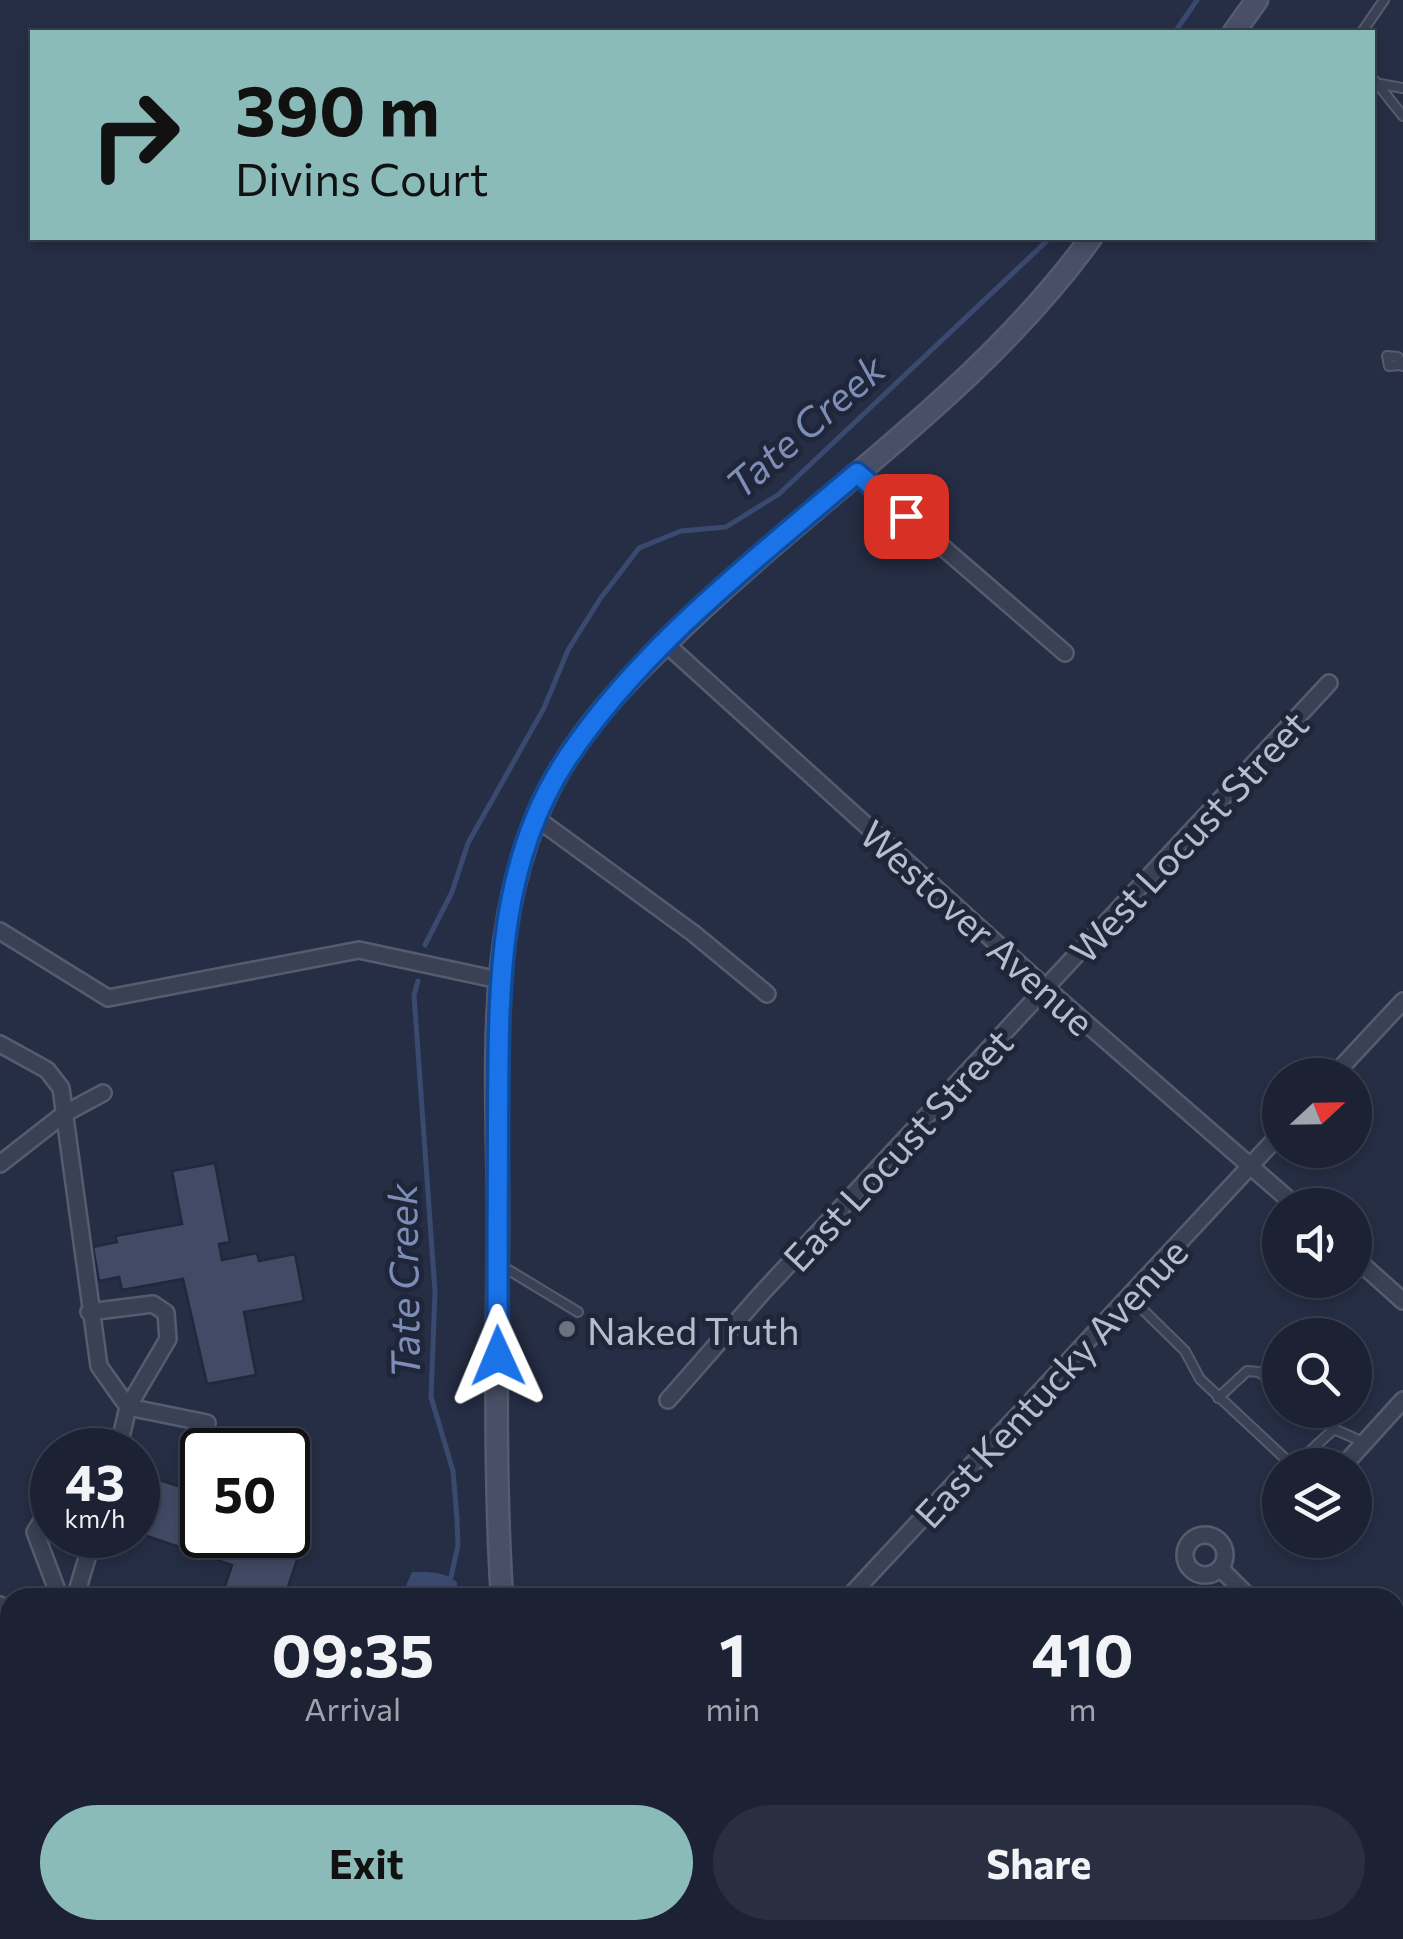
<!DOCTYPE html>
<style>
:root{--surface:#1c2234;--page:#292f40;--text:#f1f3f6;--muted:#a0a4ac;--line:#3a3f4f;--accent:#8bbbb9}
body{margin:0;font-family:Commissioner,sans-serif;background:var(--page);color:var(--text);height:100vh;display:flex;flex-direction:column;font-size:38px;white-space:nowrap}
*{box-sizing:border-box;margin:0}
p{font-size:32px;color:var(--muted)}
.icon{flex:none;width:55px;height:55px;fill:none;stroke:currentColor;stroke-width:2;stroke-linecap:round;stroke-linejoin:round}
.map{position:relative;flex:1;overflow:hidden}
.drawer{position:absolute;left:0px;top:1588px;width:1405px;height:352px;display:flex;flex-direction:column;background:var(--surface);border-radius:30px 30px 0 0;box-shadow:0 5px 15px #0003,0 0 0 2px var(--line)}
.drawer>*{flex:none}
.hud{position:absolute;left:30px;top:30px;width:1345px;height:210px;border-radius:0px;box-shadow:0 5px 15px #0003,0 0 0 2px var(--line);background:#8bbbb9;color:#111;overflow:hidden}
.needle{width:65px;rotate:68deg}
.fabs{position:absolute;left:1262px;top:1058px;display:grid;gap:20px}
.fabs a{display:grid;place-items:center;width:110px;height:110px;border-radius:50%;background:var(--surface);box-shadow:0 5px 15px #0003,0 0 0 2px var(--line);font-size:50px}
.speed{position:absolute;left:30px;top:1428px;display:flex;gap:20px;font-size:50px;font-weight:700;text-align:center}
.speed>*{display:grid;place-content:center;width:130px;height:130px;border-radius:50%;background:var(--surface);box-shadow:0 5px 15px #0003,0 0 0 2px var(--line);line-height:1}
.speed small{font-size:25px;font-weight:400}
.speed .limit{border:5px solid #111;border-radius:15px;background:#fff;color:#111}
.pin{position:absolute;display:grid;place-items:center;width:85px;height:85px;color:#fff;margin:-42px;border-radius:20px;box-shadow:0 5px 15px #0006}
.me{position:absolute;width:110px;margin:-55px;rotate:359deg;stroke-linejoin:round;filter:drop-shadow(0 0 8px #0008)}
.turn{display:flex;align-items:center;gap:35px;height:210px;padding:0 40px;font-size:45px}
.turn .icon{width:130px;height:130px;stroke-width:2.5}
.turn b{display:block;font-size:70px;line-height:85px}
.eta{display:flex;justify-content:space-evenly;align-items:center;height:170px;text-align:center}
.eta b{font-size:60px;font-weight:700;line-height:70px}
.primary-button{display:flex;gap:20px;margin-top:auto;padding:20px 40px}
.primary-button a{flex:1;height:115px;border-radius:60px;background:var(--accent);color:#111;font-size:40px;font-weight:700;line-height:115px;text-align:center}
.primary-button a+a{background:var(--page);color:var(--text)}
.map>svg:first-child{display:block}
.water{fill:#3a496e}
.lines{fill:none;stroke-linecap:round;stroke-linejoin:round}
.stream{stroke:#3a496e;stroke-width:5}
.building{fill:#424b65;stroke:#21283b;stroke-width:2.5}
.service-casing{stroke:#565c6e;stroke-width:12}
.minor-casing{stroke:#565c6e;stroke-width:20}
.secondary-casing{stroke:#565c6e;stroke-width:25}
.service{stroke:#3a4154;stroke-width:8}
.minor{stroke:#3a4154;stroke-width:15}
.secondary{stroke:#484f67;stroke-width:20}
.route-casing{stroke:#114b97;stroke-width:25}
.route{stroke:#1a73e8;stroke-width:18}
.worship-dot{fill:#6b7280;stroke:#1f263a;stroke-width:4}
.labels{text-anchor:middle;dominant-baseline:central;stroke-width:10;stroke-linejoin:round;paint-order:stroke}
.street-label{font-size:38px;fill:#b8bdcd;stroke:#1f263a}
.poi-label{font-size:38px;fill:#b8bdcd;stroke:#1f263a;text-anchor:start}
.water-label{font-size:40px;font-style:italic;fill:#7d8eb6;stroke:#1f263a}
</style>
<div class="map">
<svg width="1403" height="1939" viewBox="0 0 1403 1939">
<rect width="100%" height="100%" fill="#262e45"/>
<path class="water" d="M412 1572C428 1572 444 1571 457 1582L456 1597H401Z"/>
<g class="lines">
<path class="stream" d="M1175 32 1197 0
M425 945 452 892 468 843 544 708 568 650 600 599 639 548 681 531 726 527 779 494 1050 238
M418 981 414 995 435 1292 431 1397 453 1471 457 1519 458 1545 451 1577"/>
</g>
<path class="building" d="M215 1163 230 1242 219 1244 222 1260 257 1253 259 1261 295 1254 304 1301 244 1312 256 1375 207 1384 183 1279 122 1290 119 1277 99 1281 93 1247 117 1242 115 1236 182 1224 172 1171Z
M160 1480 202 1494V1535H288V1523L307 1530 287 1590 291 1592 289 1598H221L232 1565 141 1534Z"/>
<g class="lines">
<defs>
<path id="service" d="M1362 32 1384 0
M1375 81 1403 116
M1380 84 1403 88
M1401 365 1389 366 1387 356 1398 357 1403 366
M502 1266 578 1312
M1129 1296 1185 1351 1200 1379 1292 1465
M1218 1398 1247 1371 1259 1372 1280 1388
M1309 1410 1334 1429
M1295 1465 1334 1429 1363 1442"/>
<path id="minor" d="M857 473 1065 653
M666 644 1047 989 1295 1205
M536 818 693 933 767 994
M0 931 108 998 359 950 499 980
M0 1044 47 1070 61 1088 99 1366 128 1407 207 1423
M1334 1075 1403 1001
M0 1164 64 1114 103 1093
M1355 1258 1403 1301
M89 1312 153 1304 166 1313 168 1339 128 1407 118 1450
M668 1400 761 1294 1329 683
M1344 1465 1403 1400
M43 1519 35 1532 60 1598
M1185 1555a20 20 0 1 1 40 0a20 20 0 1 1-40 0Z
M1220 1568 1250 1598
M75 1598 94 1535
M848 1598 1280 1134
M0 1605 10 1626
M1395 1734 1403 1741
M0 1743 10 1741
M139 1930 145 1939
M403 1930 405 1939
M722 1930 733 1939
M265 1939 276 1930
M918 1939 925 1930"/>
<path id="secondary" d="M1234 32 1257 0
M502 1598C494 1472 497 1347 498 1222 498 1082 483 935 542 804 579 722 651 656 716 596 843 479 989 379 1091 238
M528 1930 529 1939"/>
</defs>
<use href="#service" class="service-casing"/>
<use href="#minor" class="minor-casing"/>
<use href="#secondary" class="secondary-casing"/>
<use href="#service" class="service"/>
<use href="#minor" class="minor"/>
<use href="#secondary" class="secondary"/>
</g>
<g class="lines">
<defs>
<path id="route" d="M498 1356C497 1278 498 1199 498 1121 499 998 495 868 566 760 640 648 755 560 857 473L906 516"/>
</defs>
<use href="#route" class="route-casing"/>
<use href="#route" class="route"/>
</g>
<circle class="worship-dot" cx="567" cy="1329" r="10"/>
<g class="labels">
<g class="street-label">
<text transform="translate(1188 836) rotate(-47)">West Locust Street</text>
<text transform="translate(978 927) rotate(42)">Westover Avenue</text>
<text transform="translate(897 1149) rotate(-47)">East Locust Street</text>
<text transform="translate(1050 1382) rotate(-47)">East Kentucky Avenue</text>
</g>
<g class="poi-label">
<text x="587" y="1329">Naked Truth</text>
</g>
<g class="water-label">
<text transform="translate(804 425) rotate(-41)">Tate Creek</text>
<text transform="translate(402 1281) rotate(-91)">Tate Creek</text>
</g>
</g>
</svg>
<div class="fabs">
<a><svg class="needle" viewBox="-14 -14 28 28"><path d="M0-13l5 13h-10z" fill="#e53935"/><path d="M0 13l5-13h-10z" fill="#a0a4ac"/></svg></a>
<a><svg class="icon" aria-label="sound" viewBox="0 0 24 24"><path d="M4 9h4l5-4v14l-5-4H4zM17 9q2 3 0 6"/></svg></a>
<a><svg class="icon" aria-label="search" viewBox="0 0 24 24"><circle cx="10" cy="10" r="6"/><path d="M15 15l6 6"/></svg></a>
<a><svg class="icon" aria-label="layers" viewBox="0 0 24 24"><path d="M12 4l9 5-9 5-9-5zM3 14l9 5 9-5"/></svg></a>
</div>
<div class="speed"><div>43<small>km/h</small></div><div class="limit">50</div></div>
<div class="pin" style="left:906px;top:516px;background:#d93025"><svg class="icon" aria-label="arrive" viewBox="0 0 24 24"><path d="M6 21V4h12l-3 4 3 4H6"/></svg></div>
<svg class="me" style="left:498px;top:1356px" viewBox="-20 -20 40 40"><path d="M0-17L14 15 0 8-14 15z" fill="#1a73e8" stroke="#fff" stroke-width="4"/></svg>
<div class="hud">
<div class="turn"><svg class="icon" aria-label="right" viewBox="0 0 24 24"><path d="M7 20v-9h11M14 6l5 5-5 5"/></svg><div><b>390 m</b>Divins Court</div></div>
</div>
<section class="drawer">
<div class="eta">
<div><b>09:35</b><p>Arrival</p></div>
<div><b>1</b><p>min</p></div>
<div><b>410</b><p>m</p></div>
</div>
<div class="primary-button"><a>Exit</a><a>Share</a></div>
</section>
</div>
